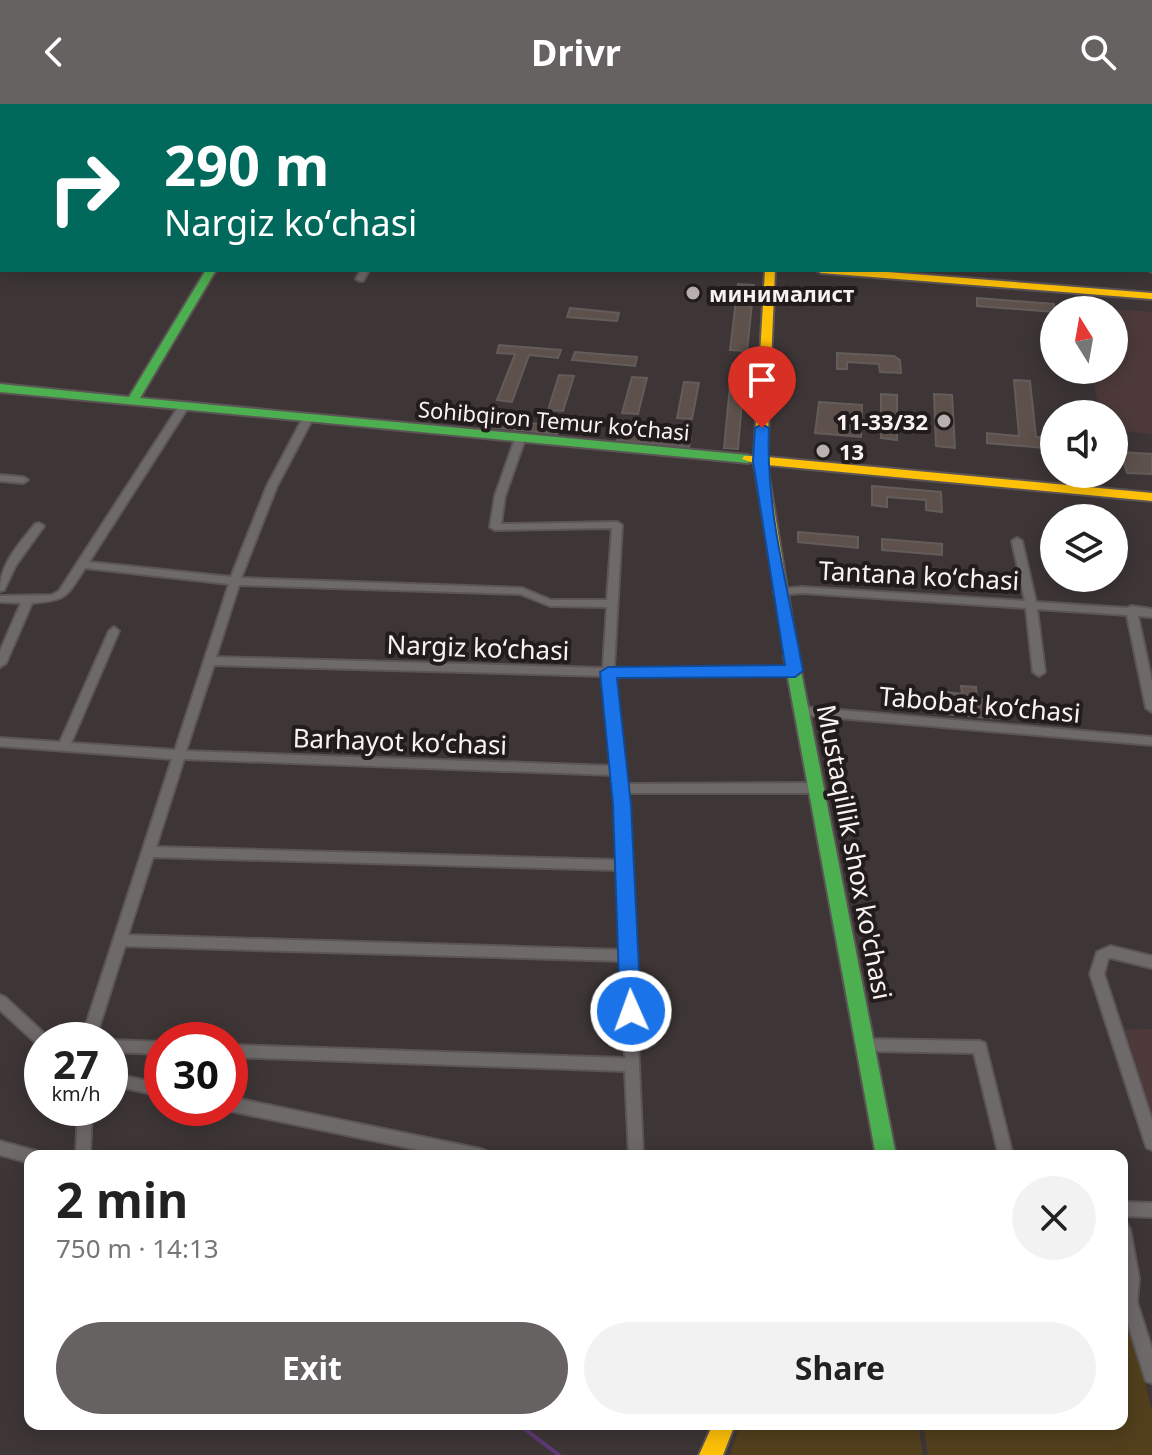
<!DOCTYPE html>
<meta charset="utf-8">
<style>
:root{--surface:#fff;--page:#f2f2f2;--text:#222;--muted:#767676;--accent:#666262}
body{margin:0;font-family:"Noto Sans",sans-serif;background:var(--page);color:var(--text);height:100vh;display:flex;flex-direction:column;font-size:30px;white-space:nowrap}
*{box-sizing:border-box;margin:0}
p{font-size:26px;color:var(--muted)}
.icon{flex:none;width:44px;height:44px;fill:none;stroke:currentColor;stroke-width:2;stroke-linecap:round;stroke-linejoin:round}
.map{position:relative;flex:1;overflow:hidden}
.panel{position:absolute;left:24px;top:1046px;width:1104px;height:280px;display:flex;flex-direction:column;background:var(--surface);border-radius:16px;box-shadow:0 4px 20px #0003}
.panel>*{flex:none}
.top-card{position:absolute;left:0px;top:0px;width:1152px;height:168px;box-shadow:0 4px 20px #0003;background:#00695c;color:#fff;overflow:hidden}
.needle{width:52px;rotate:349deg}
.fabs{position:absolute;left:1040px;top:192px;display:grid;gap:16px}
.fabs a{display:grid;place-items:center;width:88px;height:88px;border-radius:50%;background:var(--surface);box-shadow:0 4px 20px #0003;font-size:40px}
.speed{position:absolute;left:24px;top:918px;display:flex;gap:16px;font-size:40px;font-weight:700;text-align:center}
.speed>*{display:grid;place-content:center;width:104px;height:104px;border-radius:50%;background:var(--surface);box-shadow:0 4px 20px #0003;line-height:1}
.speed small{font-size:20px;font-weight:400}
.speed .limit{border:12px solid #d22;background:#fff;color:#111}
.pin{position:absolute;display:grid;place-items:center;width:68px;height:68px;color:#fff;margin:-82px -34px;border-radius:50% 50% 50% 0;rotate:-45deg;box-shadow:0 0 8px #0007}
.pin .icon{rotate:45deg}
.me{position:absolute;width:88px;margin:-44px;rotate:358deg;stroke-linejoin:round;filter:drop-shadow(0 0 6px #0008)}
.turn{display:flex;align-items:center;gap:28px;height:168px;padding:0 32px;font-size:36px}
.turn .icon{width:104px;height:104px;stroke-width:2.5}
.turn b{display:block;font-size:56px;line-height:68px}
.round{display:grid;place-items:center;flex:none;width:84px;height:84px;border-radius:42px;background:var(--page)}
.headline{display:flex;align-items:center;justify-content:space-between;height:136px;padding:0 32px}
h1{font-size:48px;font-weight:700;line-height:60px}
.action{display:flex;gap:16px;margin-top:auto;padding:16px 32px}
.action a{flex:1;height:92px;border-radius:48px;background:var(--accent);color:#fff;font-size:32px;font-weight:700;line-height:92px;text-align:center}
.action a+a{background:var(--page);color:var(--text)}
header{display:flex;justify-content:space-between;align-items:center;height:104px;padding:0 32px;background:var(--accent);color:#fff;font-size:36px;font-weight:700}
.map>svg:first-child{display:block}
.built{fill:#4e3a3b}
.green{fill:#52401d}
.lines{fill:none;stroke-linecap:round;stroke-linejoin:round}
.stream{stroke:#5e3978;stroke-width:4}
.building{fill:#5e514b;stroke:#625c5a;stroke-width:2}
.street-casing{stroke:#5c5555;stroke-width:4}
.fast-casing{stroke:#5c5555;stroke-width:4}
.slow-casing{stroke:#5c5555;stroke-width:4}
.street{fill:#6f6a6a;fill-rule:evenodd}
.fast{fill:#4caf50;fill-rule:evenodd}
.slow{fill:#ffc107;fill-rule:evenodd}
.route{fill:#1a73e8;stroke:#114b97;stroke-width:2}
.poi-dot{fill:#b9b0b0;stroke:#231c1d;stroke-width:3}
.labels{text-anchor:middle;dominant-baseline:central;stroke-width:8;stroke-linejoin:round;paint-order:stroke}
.far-poi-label{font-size:22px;font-weight:bold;fill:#fbf2f2;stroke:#231c1d;text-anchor:start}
.far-street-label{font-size:22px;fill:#fbf2f2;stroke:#231c1d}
.street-label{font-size:26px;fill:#fbf2f2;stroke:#231c1d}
</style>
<header><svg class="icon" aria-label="back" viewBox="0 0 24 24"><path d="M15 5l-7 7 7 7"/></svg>Drivr<svg class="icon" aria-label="search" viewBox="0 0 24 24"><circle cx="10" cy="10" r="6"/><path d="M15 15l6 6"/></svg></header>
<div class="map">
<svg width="1152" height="1351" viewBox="0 0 1152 1351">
<rect width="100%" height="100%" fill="#3e3636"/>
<path class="built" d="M1078 203 1152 208V330L1114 326V310H1100L1091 266H1114V206Z
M1152 925V1009L1125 926Z"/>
<path class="green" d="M1123 1195 1152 1307V1351H928L923 1320H1122Z
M740 1320H918L923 1351H730Z"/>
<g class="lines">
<path class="stream" d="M518 1320 559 1351"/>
</g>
<path class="building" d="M738 180 754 181 747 247 730 246Z
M977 194 1054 200V208L977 202Z
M570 204 619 209 617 217 567 213Z
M499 241 561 246 558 254 529 251 512 298 497 296 515 250 497 249Z
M575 248 637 253 635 262 572 256Z
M837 249 894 252 900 256 901 269 880 268 879 260 847 258V265H837Z
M732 260 745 261 738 345 724 344Z
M559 271 574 272 563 307 548 306Z
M632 273 647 274 638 310 622 309Z
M1014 276 1030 277 1036 333 1054 335V345L987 339V329L1019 332Z
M684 278 699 279 692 315 677 314Z
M881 290 897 291V336L881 334Z
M934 290 952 291 955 344 936 342Z
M819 298 862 301 861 333 815 329Z
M490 315 560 322 557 330 487 323Z
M619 327 691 333 689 343 617 336Z
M1121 348 1152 350V370L1127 369Z
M872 382 941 388 942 408 926 406V396L887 393V403L872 401Z
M798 428 858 433V444L798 438Z
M882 435 942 440V451L882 446Z
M961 582 976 583 977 595 995 597 998 615 945 610 946 588 962 590Z"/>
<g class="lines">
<defs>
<path id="street" d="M160 0H166L165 2H159Z
M627 0H634L632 2H625Z
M811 0H818L817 2H810Z
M0 8H2V12H0Z
M1150 64H1152V70H1150Z
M0 100H2V105H0Z
M1150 156H1152V168L1148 166H1150Z
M361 166H369L363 177H360L356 175Z
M184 299 189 302 89 458 231 473 267 382 303 314 308 311 313 314 277 382 241 474 522 484 551 496H607L612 424 495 426 490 423 495 392 515 335 520 332 525 335 505 392 501 420 617 418 622 421 614 564H799L801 567 799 570 795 571 614 572 626 680 817 679 823 684 817 689H627L643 1052H629L625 967 230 953V941L625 954 622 857 125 842 95 936H81L172 655 0 642V634L60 638 109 527 114 523 119 527 71 639 175 646 229 480 85 464C66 493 68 496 32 499L6 559 0 563V547L21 499 0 498V492L52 491 59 487 179 302ZM239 481 520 490 550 502 607 503 603 564 216 553ZM214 561 603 572 612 662 186 647ZM184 655 613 671 618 756 156 743ZM153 753 618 766 621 846 128 831Z
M0 371 23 373 28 376 23 379 0 377Z
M39 419 44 422 16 461 4 486 0 487C0 459 19 441 35 420Z
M1017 434 1022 437 1036 498 1127 504 1131 502 1152 505V513L1138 512 1152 578V608L1146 604 1127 511 1037 505 1045 568 1039 572 1033 568 1026 504 802 489 779 491 774 488 779 485 802 483 1025 497 1012 437Z
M804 603 1152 633V641L804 611 798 607Z
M1110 842 1152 852V864L1111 854 1108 855 1104 870 1152 1016V1046L1147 1044 1145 1039 1090 870 1097 848Z
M0 891 5 893 47 932 49 936H42V942L37 940 0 906Z
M868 935 980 937 985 939 1013 1052H999L974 949 868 947 863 945 861 941 863 937Z
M110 936 162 938V950L110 948Z
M110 969 162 980V992L110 981Z
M230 993 481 1045 486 1047 488 1052H448L230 1007 225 1004H230Z
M78 1004H92L90 1052H76Z
M0 1037 36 1047 38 1052H30V1059L0 1051Z
M1122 1098 1152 1099V1113L1122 1112Z
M1122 1118 1127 1120 1130 1125 1139 1174 1137 1198 1152 1245V1279L1146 1277 1144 1271 1122 1201Z"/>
<path id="fast" d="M583 0H603L604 2H584Z
M1150 85H1152V91H1150Z
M206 166H216L140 294 748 351 754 355 748 359 0 288V280L129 293Z
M791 547 798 552 896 1052H876L784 552Z"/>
<path id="slow" d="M1138 0H1152V5L1150 2Z
M765 166H775L767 353 1152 389V397L767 361 798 552 791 557 786 556 754 359 742 355 744 352H754Z
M816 166H862L1152 189V195L821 169Z
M713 1320H735L723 1351H699Z"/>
</defs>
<use href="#street" class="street-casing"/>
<use href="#fast" class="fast-casing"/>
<use href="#slow" class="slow-casing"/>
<use href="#street" class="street"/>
<use href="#fast" class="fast"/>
<use href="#slow" class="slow"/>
</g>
<path class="route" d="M762 320 769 324C765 405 789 488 803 567L795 573 617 574 631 701 641 907 638 913H623L620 907 613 701 600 568 608 563 785 561 753 357 755 324Z"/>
<g class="poi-dot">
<circle cx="693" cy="189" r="8"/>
<circle cx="944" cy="317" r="8"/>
<circle cx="823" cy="347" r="8"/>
</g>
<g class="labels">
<g class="far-poi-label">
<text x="709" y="189">минималист</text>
<text x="928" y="317" text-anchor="end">11-33/32</text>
<text x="839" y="347">13</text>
</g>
<g class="far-street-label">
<text transform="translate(554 316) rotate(5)">Sohibqiron Temur koʻchasi</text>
</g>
<g class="street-label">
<text transform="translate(919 471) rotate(3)">Tantana koʻchasi</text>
<text transform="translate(478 543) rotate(2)">Nargiz koʻchasi</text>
<text transform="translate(980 600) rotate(5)">Tabobat koʻchasi</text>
<text transform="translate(400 637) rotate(2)">Barhayot koʻchasi</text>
<text transform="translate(855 748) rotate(79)">Mustaqillik shox ko'chasi</text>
</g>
</g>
</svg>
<div class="fabs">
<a><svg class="needle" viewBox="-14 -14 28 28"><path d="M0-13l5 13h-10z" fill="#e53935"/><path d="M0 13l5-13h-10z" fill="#767676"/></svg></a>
<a><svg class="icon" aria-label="sound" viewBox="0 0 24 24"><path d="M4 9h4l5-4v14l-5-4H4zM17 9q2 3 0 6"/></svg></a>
<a><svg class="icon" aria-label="layers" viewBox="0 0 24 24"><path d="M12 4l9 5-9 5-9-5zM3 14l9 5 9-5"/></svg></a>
</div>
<div class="speed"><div>27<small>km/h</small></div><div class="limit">30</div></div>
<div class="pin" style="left:762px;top:324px;background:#d93025"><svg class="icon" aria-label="arrive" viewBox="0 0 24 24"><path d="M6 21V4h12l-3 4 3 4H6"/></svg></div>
<svg class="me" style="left:631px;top:907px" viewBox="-20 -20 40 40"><circle r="17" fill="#1a73e8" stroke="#fff" stroke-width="3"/><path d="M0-11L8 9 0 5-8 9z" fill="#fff"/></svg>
<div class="top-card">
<div class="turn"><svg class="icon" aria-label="right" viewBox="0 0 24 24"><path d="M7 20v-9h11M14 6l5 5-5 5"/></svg><div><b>290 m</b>Nargiz koʻchasi</div></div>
</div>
<section class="panel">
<div class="headline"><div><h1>2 min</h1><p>750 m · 14:13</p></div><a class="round"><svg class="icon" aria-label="close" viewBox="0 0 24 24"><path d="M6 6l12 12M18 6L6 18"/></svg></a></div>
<div class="action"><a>Exit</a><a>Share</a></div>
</section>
</div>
